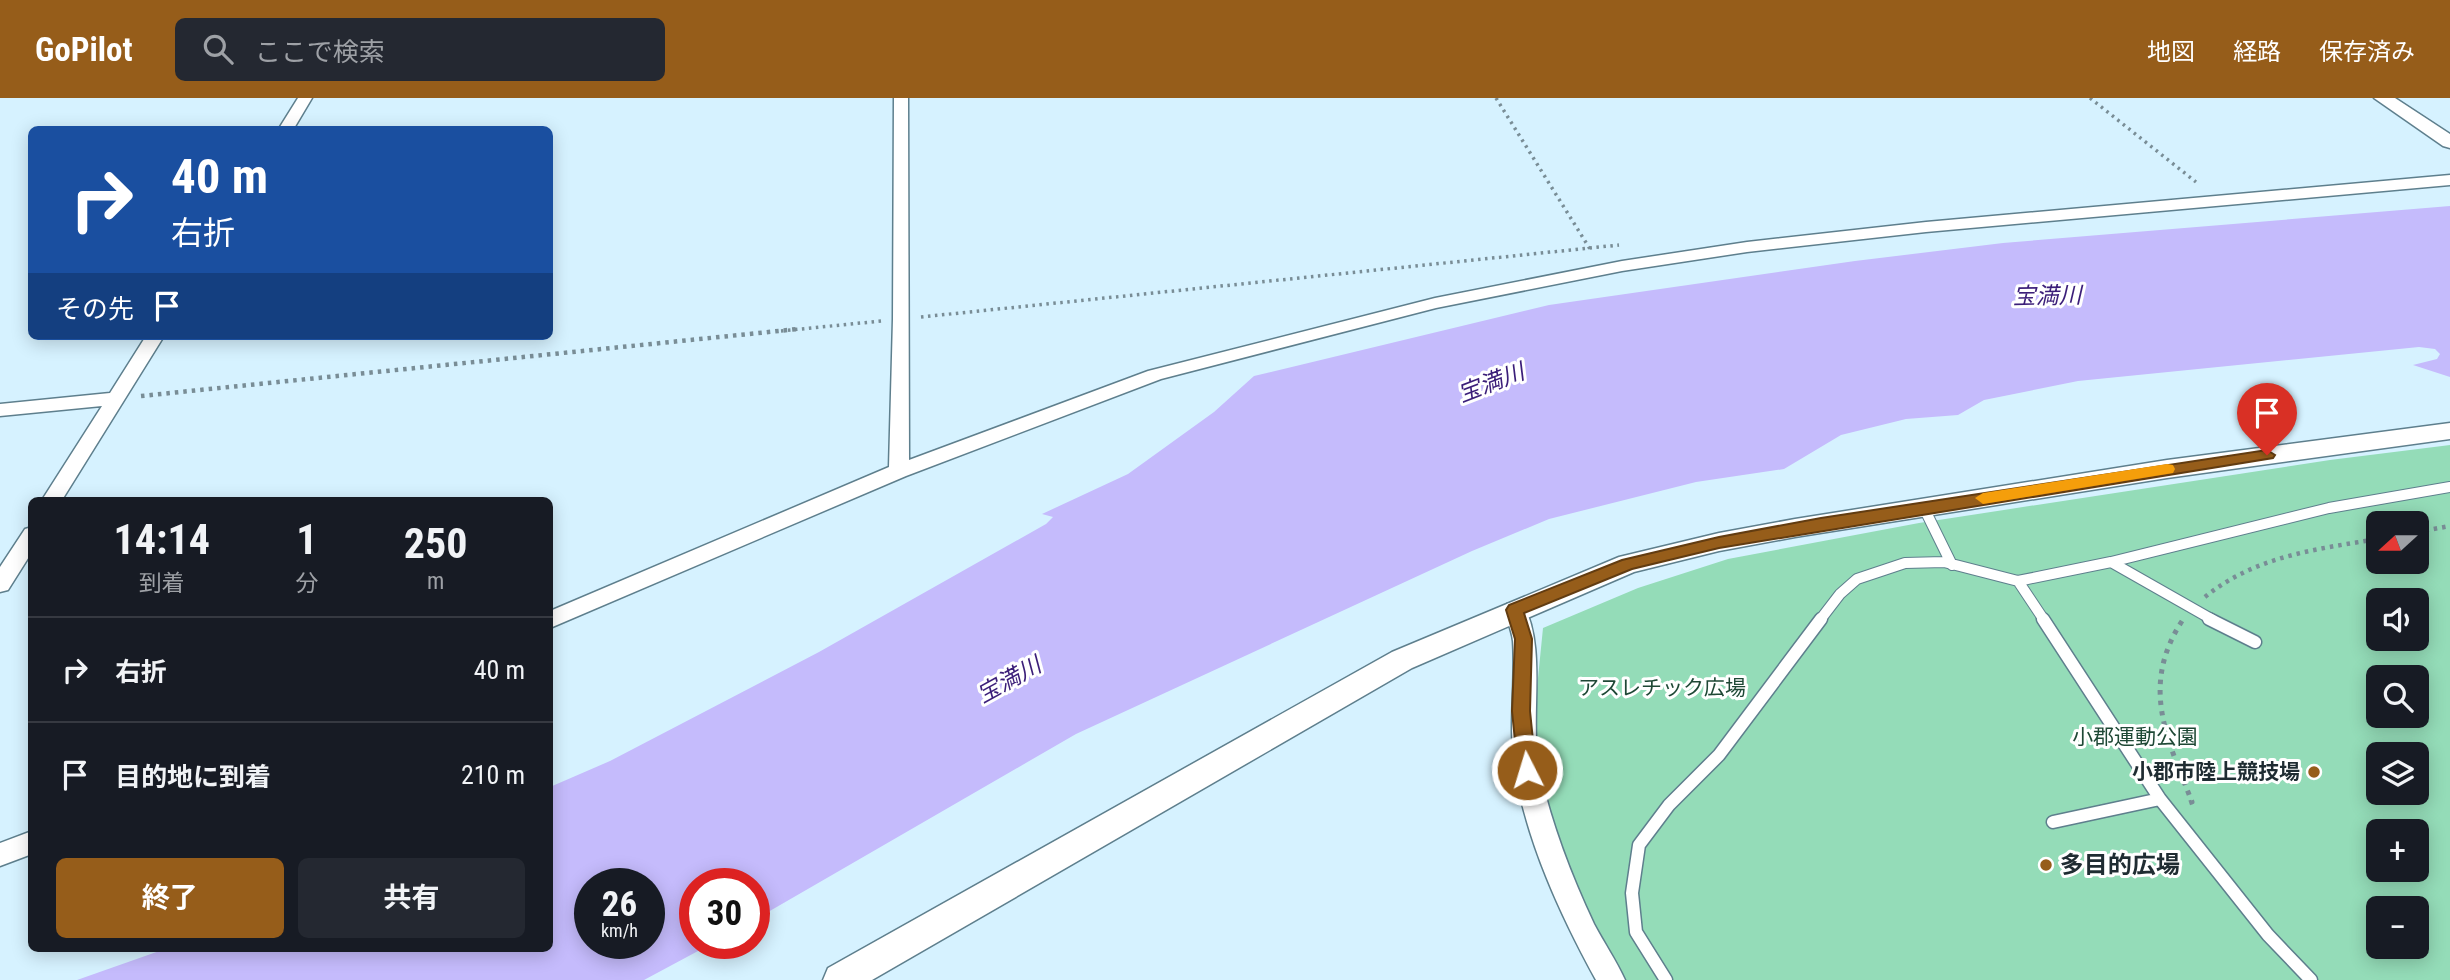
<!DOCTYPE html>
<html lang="ja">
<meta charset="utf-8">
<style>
:root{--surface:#171b24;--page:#242831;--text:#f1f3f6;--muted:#9ea1a6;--line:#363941;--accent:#965d1a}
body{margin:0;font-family:"Roboto Condensed","Noto Sans JP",sans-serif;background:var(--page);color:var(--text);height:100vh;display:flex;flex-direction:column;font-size:26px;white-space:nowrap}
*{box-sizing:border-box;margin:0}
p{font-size:23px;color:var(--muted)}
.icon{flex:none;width:38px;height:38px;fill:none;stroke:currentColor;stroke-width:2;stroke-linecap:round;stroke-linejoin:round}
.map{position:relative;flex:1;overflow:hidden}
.drawer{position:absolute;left:28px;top:399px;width:525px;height:455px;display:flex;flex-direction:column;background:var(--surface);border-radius:10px;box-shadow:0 4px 18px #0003}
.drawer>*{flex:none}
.guide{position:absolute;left:28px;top:28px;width:525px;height:214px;border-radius:10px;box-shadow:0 4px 18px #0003;background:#1a4fa0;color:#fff;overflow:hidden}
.needle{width:46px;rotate:249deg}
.buttons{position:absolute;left:2366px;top:413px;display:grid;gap:14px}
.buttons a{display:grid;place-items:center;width:63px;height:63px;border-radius:10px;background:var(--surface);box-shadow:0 4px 18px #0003;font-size:35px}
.speed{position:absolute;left:574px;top:770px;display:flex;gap:14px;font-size:35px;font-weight:700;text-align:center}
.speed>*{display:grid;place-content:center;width:91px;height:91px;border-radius:50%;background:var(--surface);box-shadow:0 4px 18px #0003;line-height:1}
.speed small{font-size:18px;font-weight:400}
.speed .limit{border:10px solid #d22;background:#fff;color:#111}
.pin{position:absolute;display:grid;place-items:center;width:60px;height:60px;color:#fff;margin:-72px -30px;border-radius:50% 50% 50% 0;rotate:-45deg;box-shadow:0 0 7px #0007}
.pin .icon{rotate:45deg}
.me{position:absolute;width:77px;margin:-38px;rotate:355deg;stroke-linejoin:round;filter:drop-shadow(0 0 5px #0008)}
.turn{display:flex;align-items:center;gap:24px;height:147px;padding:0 28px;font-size:32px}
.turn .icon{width:91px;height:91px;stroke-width:2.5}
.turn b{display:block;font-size:49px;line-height:60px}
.then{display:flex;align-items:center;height:66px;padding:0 28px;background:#0003;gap:14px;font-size:26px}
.eta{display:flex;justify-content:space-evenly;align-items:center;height:119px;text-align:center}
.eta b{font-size:42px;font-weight:700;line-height:49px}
.cta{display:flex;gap:14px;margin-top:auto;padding:14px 28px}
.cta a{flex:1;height:80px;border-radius:10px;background:var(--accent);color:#fff;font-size:28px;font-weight:700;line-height:80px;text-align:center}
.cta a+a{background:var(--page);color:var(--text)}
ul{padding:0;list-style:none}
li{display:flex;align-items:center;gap:21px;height:105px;padding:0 28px;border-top:2px solid var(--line)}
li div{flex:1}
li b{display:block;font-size:26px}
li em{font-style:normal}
header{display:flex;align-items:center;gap:42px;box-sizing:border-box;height:98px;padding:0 35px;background:var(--accent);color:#fff}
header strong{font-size:33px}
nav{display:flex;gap:38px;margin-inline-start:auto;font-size:24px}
.search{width:490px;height:63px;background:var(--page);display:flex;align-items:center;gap:18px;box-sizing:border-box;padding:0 24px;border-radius:10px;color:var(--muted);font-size:26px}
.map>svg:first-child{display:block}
.green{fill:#94dcb8;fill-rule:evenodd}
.water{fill:#c5bbfc;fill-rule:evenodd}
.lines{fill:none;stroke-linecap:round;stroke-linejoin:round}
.service-far1-casing{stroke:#5e7f8d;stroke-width:12}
.service-casing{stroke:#5e7f8d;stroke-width:15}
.minor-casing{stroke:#5e7f8d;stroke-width:3}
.tertiary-casing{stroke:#5e7f8d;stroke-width:3}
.path-far2{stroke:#798d96;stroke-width:3.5;stroke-dasharray:2.5 4.5;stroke-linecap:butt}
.path-far1{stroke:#798d96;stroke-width:4.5;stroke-dasharray:3.5 5;stroke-linecap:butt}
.path{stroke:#798d96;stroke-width:5;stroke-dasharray:4.5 6;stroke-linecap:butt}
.service-far1{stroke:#fff;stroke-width:10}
.service{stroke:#fff;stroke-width:12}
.minor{fill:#fff;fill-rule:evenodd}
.tertiary{fill:#fff;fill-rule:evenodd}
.route{fill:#965d1a;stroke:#623c11;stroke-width:2}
.slow{fill:#f59e0b}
.poi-dot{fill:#965d1a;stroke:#fff;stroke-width:2.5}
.labels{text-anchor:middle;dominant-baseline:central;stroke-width:6;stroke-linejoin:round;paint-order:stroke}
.park-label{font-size:21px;fill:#1e4835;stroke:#fff}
.poi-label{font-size:21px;font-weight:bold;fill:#1f2c32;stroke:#fff;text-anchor:end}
.water-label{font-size:23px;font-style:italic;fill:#3b1e79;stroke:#fff}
.near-poi-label{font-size:24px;font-weight:bold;fill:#1f2c32;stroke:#fff;text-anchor:start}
</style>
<header>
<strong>GoPilot</strong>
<div class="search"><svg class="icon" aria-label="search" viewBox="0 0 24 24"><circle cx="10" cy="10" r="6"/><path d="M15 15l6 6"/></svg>ここで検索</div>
<nav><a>地図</a><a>経路</a><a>保存済み</a></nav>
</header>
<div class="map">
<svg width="2450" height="882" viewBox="0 0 2450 882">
<rect width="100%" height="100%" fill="#d6f2ff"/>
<path class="green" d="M2450 347V882H1625L1600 844 1562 757 1538 677 1535 610 1543 530 1638 490 1728 461 1919 425 2330 362ZM2378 425H2417V464H2378ZM2378 502H2417V541H2378ZM2378 579H2417V618H2378ZM2378 656H2417V695H2378ZM2378 733H2417V772H2378ZM2378 810H2417V849H2378Z"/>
<path class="water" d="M2450 108V279L2413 267 2437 261 2440 256 2435 251 2419 249 2078 283 1984 302 1958 317 1906 321 1841 337 1784 371 1696 384 1549 421 1472 453 1076 636 754 822V786H695V845H713L644 882H77L165 851 550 850V689L610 663 819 554 1046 426 1053 419 1042 416 1128 376 1214 314 1254 278 1549 207 1855 163 2003 145ZM590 786H649V845H590Z"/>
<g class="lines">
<defs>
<path id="service-far1" d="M1924 410 1952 467
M2111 464 2213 522
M2018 483 2044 522
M1820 522 1840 496 1857 481 1905 465 1944 464 2018 483 2111 464 2329 410 2450 389"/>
<path id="service" d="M2043 521 2160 701 2268 837 2311 882
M2209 521 2255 544
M2053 724 2160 701
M1666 882 1636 834 1632 795 1639 747 1669 707 1719 657 1821 521"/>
<path id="minor" d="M298 0H312L293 32H278Z
M894 0H908L909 362 1148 273 1435 200 1622 163 1747 144 1926 124 2450 77V87L1926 134 1747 154 1622 173 1436 210 1161 281 906 378 550 530V513L889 369 893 221Z
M146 238H164L62 402H42L102 308 0 318V306L110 295Z
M32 429V454L8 492 0 494V469L25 431Z
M1515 504 1523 506C1548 552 1528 622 1540 675 1552 727 1571 777 1594 826 1604 845 1616 862 1625 882H1596C1561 818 1527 745 1515 672 1508 629 1516 586 1513 543 1512 533 1507 522 1504 512L1507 506Z
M32 733V756L0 768V745Z"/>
<path id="tertiary" d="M2374 0H2395L2450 36V50L2443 48Z
M2450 325V341L2167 380 1795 439 1719 453 1634 474 1412 570 872 882H823L828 870 1392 554 1619 459 1719 435 1795 421 2167 362Z"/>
</defs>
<use href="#service-far1" class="service-far1-casing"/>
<use href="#service" class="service-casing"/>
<use href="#minor" class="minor-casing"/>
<use href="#tertiary" class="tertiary-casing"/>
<path class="path-far2" d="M1496 0 1590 151
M2090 0 2196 84
M921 219 1619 147
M781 233 881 223"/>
<path class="path-far1" d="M141 298 798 231
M2417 434 2450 428
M2205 499C2255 458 2317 451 2378 441"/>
<path class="path" d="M2182 523C2140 588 2167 640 2192 704L2186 706"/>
<use href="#service-far1" class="service-far1"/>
<use href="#service" class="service"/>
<use href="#minor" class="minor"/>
<use href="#tertiary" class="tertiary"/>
</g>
<path class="route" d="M2267 352 2275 357 2273 360 1719 450 1632 471 1524 515 1532 541 1530 613 1536 672 1533 677 1527 680 1520 677 1518 672 1512 613 1515 541 1506 512 1509 507 1622 462 1719 439 1821 420Z"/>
<path class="slow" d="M2167 366 2173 367 2175 371 2173 375 1983 406 1975 400 1983 395Z"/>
<g class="poi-dot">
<circle cx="2314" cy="674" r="7"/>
<circle cx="2046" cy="767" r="7"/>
</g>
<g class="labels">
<g class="park-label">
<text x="1662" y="590">アスレチック広場</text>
<text x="2135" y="639">小郡運動公園</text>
</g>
<g class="poi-label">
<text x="2300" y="674">小郡市陸上競技場</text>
</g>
<g class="water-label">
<text transform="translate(2047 198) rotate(-1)">宝満川</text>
<text transform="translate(1491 285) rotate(-21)">宝満川</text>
<text transform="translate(1009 582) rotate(-29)">宝満川</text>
</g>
<g class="near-poi-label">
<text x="2060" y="767">多目的広場</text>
</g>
</g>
</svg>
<div class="buttons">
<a><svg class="needle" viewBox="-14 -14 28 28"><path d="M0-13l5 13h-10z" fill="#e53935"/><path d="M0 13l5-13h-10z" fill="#9ea1a6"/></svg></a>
<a><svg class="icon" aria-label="sound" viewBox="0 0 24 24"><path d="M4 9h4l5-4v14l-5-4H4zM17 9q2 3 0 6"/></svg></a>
<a><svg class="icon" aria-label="search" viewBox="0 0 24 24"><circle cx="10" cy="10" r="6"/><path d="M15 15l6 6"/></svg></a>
<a><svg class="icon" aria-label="layers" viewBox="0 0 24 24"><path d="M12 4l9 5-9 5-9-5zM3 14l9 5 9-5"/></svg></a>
<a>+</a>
<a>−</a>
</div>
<div class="speed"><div>26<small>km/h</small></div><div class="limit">30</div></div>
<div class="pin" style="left:2267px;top:357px;background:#d93025"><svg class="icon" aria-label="arrive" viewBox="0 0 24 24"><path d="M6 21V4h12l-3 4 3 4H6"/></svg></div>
<svg class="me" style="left:1527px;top:672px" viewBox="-20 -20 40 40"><circle r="17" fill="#965d1a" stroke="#fff" stroke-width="3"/><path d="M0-11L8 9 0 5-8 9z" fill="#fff"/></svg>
<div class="guide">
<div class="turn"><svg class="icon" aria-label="right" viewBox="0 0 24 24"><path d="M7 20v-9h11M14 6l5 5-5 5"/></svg><div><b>40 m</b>右折</div></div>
<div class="then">その先<svg class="icon" aria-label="arrive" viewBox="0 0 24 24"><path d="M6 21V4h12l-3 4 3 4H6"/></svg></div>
</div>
<section class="drawer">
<div class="eta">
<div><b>14:14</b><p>到着</p></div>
<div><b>1</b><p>分</p></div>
<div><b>250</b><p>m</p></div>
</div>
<ul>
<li><svg class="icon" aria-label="right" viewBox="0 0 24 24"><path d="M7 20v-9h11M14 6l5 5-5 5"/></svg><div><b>右折</b></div><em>40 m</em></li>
<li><svg class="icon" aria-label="arrive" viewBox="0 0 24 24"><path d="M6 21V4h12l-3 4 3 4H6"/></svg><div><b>目的地に到着</b></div><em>210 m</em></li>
</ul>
<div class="cta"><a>終了</a><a>共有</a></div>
</section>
</div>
